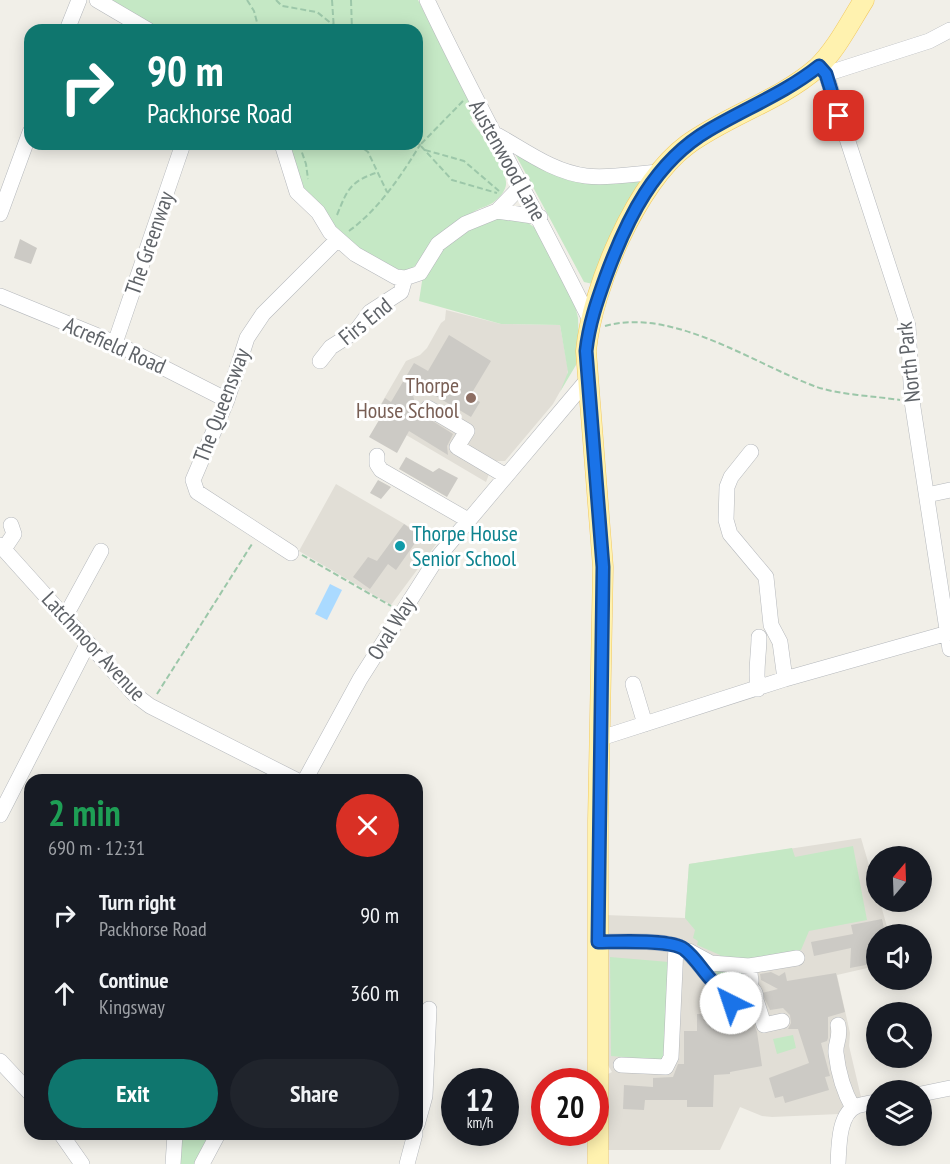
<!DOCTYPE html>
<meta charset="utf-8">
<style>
:root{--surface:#171b24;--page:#20242c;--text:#f1f3f6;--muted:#9ea1a6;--accent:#0f766e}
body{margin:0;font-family:"PT Sans Narrow",sans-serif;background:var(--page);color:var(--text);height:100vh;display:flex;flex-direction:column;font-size:22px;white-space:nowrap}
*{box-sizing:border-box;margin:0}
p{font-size:20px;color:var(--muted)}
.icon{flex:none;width:33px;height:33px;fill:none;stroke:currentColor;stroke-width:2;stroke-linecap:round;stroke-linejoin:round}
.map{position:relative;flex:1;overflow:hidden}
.sheet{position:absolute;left:24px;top:774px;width:399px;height:366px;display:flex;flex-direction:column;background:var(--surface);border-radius:18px;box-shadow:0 3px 15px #0003}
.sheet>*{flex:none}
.guide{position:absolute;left:24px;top:24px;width:399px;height:126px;border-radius:18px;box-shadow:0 3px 15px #0003;background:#0f766e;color:#fff;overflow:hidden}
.needle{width:39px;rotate:19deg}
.controls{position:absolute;left:866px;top:846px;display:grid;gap:12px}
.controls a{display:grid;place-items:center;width:66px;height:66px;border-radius:50%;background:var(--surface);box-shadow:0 3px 15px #0003;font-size:30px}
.speed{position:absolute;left:441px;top:1068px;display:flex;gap:12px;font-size:30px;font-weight:700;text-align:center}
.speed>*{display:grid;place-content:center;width:78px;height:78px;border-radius:50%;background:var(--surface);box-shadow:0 3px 15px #0003;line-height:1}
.speed small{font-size:15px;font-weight:400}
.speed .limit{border:9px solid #d22;background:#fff;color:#111}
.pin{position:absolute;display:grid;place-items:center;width:51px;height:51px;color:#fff;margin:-26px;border-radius:12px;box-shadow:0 3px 9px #0006}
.me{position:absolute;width:66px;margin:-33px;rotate:319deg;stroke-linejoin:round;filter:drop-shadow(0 0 4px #0008)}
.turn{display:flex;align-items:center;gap:21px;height:126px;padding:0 24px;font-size:27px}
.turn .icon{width:78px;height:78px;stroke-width:2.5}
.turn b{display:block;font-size:42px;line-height:51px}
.round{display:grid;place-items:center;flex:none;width:63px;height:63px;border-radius:32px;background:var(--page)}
.headline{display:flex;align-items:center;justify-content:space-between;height:102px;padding:0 24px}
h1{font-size:36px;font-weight:700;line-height:45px;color:#1e9e55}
.cta{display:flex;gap:12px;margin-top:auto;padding:12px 24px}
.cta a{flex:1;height:69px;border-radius:36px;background:var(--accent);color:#fff;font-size:24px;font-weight:700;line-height:69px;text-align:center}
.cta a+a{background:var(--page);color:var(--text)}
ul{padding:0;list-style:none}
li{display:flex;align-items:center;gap:18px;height:78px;padding:0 24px}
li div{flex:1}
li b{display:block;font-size:22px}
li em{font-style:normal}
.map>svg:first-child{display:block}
.education{fill:#e1ded6}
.green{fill:#c5e8c5}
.water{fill:#aadaff}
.building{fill:#cccac5}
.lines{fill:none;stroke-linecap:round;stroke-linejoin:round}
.minor-casing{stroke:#b5b8bc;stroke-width:16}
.major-casing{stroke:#f2c960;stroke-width:21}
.path{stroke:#9cc7a9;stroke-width:2;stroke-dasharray:6 3;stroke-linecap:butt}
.minor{stroke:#fff;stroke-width:15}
.major{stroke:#fff2af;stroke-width:20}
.route-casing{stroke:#114b97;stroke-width:15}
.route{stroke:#1a73e8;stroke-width:10}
.education-dot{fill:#8d6e63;stroke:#fff;stroke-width:2}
.culture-dot{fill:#0f9aa8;stroke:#fff;stroke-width:2}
.labels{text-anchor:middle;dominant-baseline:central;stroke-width:6;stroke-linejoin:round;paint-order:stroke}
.street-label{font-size:22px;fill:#5f6368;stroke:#fff}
.education-label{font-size:22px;fill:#785e54;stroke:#fff;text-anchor:end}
.culture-label{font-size:22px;fill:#0d838f;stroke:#fff;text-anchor:start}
</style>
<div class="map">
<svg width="950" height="1164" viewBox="0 0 950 1164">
<rect width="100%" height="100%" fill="#f1efe8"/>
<path class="education" d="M446 310 501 324 560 325 568 369 567 379 553 404 505 461H494L486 482 374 416 406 361 420 355 427 348 441 323 445 320Z
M336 484 437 543 391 605 299 551Z
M861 838 876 889V902H880L889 934H876V966L837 975 850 1033 849 1046 861 1097 845 1104 839 1114 772 1117 762 1116 740 1107 720 1150H607L608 1074 612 1072 606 1062 605 915 685 918 689 864Z"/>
<path class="green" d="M111 0H418L479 121 470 119C482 136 504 159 506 182 507 189 500 197 495 201 490 206 481 207 475 211 447 227 428 250 408 274L391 272 345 241 295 185 284 144H417V30H161Z
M512 148 534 161 641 179 593 284 584 282Z
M494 218 527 222 538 230 574 301 578 318 579 347 576 365 560 392 568 372 560 325 501 324 419 301 423 275 453 236Z
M853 846 867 920 809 931 801 950 789 956 719 960 720 955 697 945 698 941 693 938 695 930 685 918 689 864 792 848 795 857Z
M610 957 669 962 665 1055 662 1060 611 1056Z
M706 967 740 969 746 979 724 986Z
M793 1035 796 1048 777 1054 773 1039Z
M183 1134H213L194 1164H179Z"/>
<path class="water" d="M330 584 342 590 327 620 315 614Z"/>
<path class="building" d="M20 239 37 248 31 264 14 258Z
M449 335 491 361 470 396 480 402 471 417 409 380 417 411 453 434 447 446 448 455 409 431 397 453 369 437 382 415 377 412 385 398 391 402 414 363 428 371Z
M406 457 433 472 439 468 458 478 447 497 399 469Z
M378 480 391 487 381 499 370 493Z
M404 524 420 536 396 570 388 564 370 589 353 577 368 557 377 561Z
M882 919 885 933 874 935 876 963 850 968 851 948 814 956 811 942 853 934 851 925Z
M771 972 779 976 785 972 787 981 836 973 845 1012 828 1017V1038L827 1041 821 1043 830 1076 825 1077 829 1090 785 1103 783 1096 775 1098 769 1078 809 1063 798 1029H788L791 1023 790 1015 783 1008 770 1010 762 993 778 989 761 980 760 974Z
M697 1014H730V1018H752L757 1032 762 1066 730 1072V1074L714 1075 713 1107H687V1100H645L644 1110 623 1109 624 1085 653 1087V1078L673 1077 678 1064H684V1031H697Z"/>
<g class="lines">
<defs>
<path id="minor" d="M97 0 148 30
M427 0C478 108 537 212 590 320
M67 30 79 0
M819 66 826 74 908 326 912 401 950 649
M826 74 929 41 950 30
M497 135C526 151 553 172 586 176 611 179 637 173 661 172
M282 144 297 192 318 212 330 232 355 254 396 277 405 278 420 273 438 244 465 224 497 211 523 184
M497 211 540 217
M0 214 30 132
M0 296 115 343 227 400
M115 343 183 144
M320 361 331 347 356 331 370 312 401 292 405 278
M428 408 467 431 457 447 506 476
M751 452 731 477 727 487 726 520 730 534 766 577 771 625 780 642 785 679
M377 456V464L381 470 468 520
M927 495 950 490
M0 545 134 694 150 706 296 780
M4 549 14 534 11 525
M291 553 197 492 193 480 227 400 247 338 263 314 337 240
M65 617 101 551
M633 684 645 724
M758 689C755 671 759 655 759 637
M601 738 785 679 948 633
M305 780 360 679 437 558 588 379
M0 815 88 643
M598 942C617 942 670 939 683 949 702 962 708 984 731 995
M689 951 711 963 749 966
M730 998a13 13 0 1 1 26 0a13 13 0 1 1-26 0Z
M748 987 751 981 749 966 797 958
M756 1000 764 1025 782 1021
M838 1025C841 1039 835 1042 836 1053 838 1071 844 1092 853 1108
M0 1061 30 1093
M621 1065 666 1067 671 1057 676 946
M921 1094 950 1088
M417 1125 425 1096 429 1009
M61 1134 82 1164
M173 1164 175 1134
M202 1164 218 1134
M407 1164 415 1134
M838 1164C839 1148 838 1113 857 1106 863 1104 870 1103 876 1102"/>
<path id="major" d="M598 1164V821L603 567 586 351C592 288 636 183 687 145 728 115 779 101 817 68 836 50 850 22 864 0"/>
</defs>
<use href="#minor" class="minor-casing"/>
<use href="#major" class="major-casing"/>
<path class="path" d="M247 0 254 11 259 30
M276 0 282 6 317 12 332 24
M332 0 334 30
M351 0 352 30
M463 101 420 145 452 180 497 193
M299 144 306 164 308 179
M357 144 368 152 387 192
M425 150 464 161 499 191
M337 215C348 188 350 182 378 172
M349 231C379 209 401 176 420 145L417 143
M605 326C672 307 753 363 814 386 838 395 875 396 900 400
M302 555 391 606
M157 694 252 544"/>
<use href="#minor" class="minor"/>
<use href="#major" class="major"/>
</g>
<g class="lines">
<defs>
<path id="route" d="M731 1003V995C707 983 701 962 684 949 670 939 617 942 598 942L603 567 586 351C589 324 597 301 606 276 627 219 654 162 709 130 746 108 785 93 819 66L826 74 839 116"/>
</defs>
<use href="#route" class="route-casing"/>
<use href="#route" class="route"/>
</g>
<circle class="education-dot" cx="471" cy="398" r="6"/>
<circle class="culture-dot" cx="400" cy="546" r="6"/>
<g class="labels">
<g class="street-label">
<text transform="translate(508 160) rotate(61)">Austenwood Lane</text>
<text transform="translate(149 243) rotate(-71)">The Greenway</text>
<text transform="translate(365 321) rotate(-39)">Firs End</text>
<text transform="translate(115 345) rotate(24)">Acrefield Road</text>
<text transform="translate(908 362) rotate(-96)">North Park</text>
<text transform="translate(221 405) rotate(-69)">The Queensway</text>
<text transform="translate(391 628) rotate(-58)">Oval Way</text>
<text transform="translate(94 646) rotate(47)">Latchmoor Avenue</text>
</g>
<g class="education-label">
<text x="459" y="385">Thorpe<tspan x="459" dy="25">House School</tspan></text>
</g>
<g class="culture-label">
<text x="412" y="533">Thorpe House<tspan x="412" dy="25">Senior School</tspan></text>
</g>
</g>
</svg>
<div class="controls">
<a><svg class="needle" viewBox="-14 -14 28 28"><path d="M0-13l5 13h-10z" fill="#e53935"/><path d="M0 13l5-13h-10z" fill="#9ea1a6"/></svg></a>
<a><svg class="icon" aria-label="sound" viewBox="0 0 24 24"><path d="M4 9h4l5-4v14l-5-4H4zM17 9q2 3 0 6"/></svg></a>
<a><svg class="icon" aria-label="search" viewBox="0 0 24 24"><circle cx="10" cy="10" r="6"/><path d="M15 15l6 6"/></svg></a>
<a><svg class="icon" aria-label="layers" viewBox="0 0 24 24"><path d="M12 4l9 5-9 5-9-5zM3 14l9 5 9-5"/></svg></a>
</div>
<div class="speed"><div>12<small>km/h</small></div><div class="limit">20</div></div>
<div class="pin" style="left:839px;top:116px;background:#d93025"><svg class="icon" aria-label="arrive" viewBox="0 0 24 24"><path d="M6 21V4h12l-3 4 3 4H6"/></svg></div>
<svg class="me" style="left:731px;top:1003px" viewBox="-20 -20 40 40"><circle r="19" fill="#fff"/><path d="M0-13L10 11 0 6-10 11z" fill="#1a73e8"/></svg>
<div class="guide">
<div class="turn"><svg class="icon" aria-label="right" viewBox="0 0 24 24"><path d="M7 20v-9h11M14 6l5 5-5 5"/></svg><div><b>90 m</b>Packhorse Road</div></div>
</div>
<section class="sheet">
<div class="headline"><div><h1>2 min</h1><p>690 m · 12:31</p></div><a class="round" style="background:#d93025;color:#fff"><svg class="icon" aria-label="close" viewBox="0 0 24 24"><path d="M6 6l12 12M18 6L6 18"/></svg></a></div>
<ul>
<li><svg class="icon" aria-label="right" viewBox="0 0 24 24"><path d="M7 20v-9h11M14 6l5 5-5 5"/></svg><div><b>Turn right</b><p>Packhorse Road</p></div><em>90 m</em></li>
<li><svg class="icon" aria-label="ahead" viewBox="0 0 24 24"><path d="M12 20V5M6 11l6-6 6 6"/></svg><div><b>Continue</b><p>Kingsway</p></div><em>360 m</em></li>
</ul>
<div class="cta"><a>Exit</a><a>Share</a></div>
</section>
</div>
